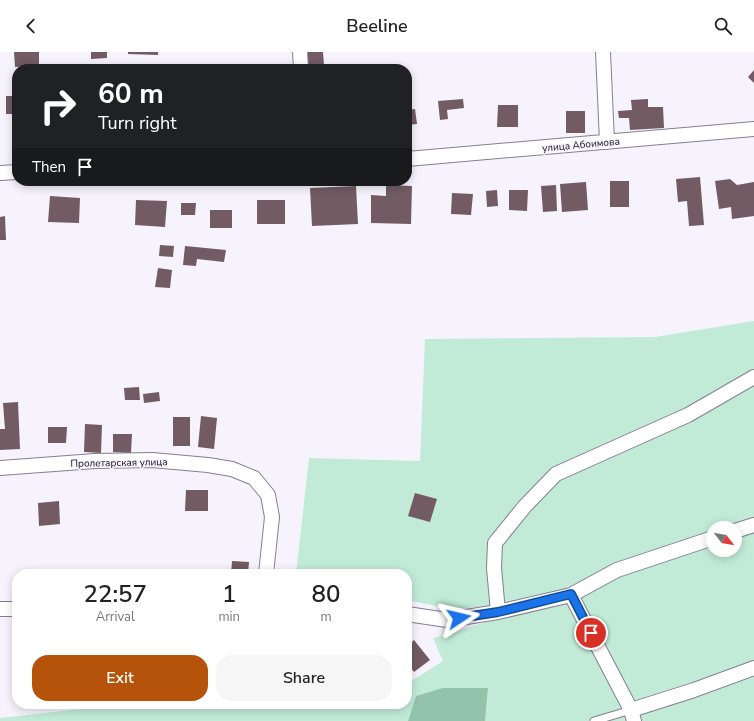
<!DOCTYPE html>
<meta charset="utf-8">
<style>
:root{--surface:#fff;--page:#f6f6f6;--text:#222;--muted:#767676;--accent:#b45309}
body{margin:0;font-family:"Nunito Sans",sans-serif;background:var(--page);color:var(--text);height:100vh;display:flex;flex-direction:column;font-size:15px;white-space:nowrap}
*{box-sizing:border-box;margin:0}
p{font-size:13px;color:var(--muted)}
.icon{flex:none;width:22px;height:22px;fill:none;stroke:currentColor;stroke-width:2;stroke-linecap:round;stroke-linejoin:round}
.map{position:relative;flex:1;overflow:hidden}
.panel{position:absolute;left:12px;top:517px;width:400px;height:140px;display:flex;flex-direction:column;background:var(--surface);border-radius:16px;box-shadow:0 2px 10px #0003}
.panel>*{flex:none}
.banner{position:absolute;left:12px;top:12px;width:400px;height:122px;border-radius:16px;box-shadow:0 2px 10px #0003;background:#202124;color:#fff;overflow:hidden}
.needle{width:26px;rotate:121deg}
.buttons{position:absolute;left:706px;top:469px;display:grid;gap:8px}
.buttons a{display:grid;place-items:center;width:36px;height:36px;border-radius:50%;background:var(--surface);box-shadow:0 2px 10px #0003;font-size:20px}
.pin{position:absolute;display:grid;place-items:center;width:34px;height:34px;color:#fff;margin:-17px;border:2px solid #fff;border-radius:50%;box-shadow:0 1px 4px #0007}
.me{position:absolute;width:44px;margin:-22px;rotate:80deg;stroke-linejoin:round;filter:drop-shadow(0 0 3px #0008)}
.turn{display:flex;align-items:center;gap:14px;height:84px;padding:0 20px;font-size:18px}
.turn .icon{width:52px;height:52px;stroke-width:2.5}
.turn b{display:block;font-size:28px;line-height:34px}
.then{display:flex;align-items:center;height:38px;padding:0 20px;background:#0003;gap:8px;font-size:15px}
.eta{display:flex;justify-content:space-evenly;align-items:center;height:68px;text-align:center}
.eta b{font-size:24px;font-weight:600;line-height:28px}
.cta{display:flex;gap:8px;margin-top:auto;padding:8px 20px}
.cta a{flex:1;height:46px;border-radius:16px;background:var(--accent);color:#fff;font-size:16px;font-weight:600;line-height:46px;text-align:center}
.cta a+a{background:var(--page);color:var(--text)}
header{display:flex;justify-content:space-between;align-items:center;height:52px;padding:0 20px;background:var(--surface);font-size:18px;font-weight:600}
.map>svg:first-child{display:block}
.green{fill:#c1ebd6;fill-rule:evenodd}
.forest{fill:#94c3ac}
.building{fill:#725b63}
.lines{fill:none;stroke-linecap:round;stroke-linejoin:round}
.service-casing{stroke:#847e94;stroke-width:9}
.minor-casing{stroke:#847e94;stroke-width:16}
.service{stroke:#fff;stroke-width:7}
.minor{stroke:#fff;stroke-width:14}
.route-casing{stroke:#114b97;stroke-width:10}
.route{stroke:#1a73e8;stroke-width:7}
.labels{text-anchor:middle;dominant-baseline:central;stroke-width:3;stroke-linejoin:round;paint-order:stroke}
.street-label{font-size:10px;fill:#110e16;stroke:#f6f3fd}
</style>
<header><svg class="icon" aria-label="back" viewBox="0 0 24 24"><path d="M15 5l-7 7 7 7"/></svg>Beeline<svg class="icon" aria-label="search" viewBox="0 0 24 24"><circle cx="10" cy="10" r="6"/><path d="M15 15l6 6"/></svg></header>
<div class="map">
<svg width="754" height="669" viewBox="0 0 754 669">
<rect width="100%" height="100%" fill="#f6f3fd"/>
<path class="green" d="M754 269V669H485L488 636 416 644 408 669H0V666L124 652H407V621L413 628 443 609 433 586 455 580 495 567 489 554 451 557 407 548V522H296L309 406 420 409 425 287 655 285ZM713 476H735V498H713Z"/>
<path class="forest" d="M443 636H488L485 669H408L416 644Z"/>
<path class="building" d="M14 0H39V14L15 15Z
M91 0H107V6L91 7Z
M128 0H158V3L128 2Z
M307 0H323L324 13 307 14Z
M754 18V31L748 25Z
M6 44H17V62H6Z
M463 47 464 56 447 58 448 67 440 68 438 49Z
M648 47V55H663L664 76 630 78 629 66H619L618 59 632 58 631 48Z
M498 53H518V75H497Z
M415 57 417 72 407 73V58Z
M566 59H585V81H566Z
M700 125 704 173 689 174 687 149 678 150 676 127Z
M730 127 737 133 754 130V164L732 167 731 155 719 157 715 129Z
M610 129H629V155H610Z
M586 130 588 158 562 160 560 132Z
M386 133 412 134 411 172 371 171V143L386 144Z
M556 133 557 159 543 160 541 134Z
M356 134 358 172 312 174 310 136Z
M497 138 498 154 487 155 486 139Z
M509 138H528L527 159 509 158Z
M452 141 473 142 471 163 451 162Z
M50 144 80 146 79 171 48 170Z
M136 148 167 149 165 175 135 173Z
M257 148H285V172H257Z
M181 151H196L195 163H181Z
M210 158H232V176H210Z
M5 164 6 188H0V165Z
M160 193 174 194 173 205 159 204Z
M185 194 226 198 224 210 197 207 196 214 183 213Z
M158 216 172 218 170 236 155 235Z
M139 335 140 348H125L124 336Z
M159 340 160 349 144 351 143 342Z
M18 350 20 397 0 398V377H5L3 351Z
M201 364 217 366 214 397 198 395Z
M173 365H190V394H173Z
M85 372 102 373 101 401 84 400Z
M48 375H67L66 391H48Z
M113 382H132L131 401 113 400Z
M186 438H208V459H185Z
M415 441 437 447 430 470 408 464Z
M59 449 60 472 39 474 38 451Z
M232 509 249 510 248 522H231Z
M110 517 111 522H89L88 518Z
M38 519H56V522H38Z
M414 588 430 608 414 620 407 611V594Z"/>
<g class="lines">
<defs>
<path id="service" d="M594 669 631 658"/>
<path id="minor" d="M300 0 301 17
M603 0 607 90
M407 107 754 77
M0 121 17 120
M0 416 95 409 152 408 208 413 232 417 254 426 268 443 272 465 266 522
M735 479 754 473
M571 543 617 518 713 486
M0 557H17
M498 560 494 516 495 491 525 454 556 422 688 363 754 325
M407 562 447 568 498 560 571 543 631 658 634 669
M631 658 694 638 754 616"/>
</defs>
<use href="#service" class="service-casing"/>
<use href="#minor" class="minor-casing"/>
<use href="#service" class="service"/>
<use href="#minor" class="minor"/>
</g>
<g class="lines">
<defs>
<path id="route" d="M459 566 498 560 571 542 591 581"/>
</defs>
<use href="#route" class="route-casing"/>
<use href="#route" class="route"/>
</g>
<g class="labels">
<g class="street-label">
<text transform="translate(581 93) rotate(-5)">улица Абоимова</text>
<text transform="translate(119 411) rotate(-1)">Пролетарская улица</text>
</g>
</g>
</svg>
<div class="buttons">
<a><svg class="needle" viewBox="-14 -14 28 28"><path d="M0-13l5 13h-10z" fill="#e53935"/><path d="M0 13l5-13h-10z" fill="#767676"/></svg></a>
</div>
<div class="pin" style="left:591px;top:581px;background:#d93025"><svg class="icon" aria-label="arrive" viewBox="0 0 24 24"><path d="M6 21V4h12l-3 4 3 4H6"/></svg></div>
<svg class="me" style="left:459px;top:566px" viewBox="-20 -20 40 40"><path d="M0-17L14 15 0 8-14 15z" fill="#1a73e8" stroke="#fff" stroke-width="4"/></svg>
<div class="banner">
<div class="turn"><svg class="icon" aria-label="right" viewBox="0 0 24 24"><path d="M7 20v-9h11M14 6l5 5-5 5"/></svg><div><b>60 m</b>Turn right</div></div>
<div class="then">Then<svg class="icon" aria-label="arrive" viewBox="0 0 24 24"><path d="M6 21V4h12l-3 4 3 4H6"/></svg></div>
</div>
<section class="panel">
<div class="eta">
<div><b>22:57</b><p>Arrival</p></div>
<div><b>1</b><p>min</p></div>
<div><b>80</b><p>m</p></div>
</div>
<div class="cta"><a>Exit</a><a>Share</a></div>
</section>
</div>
